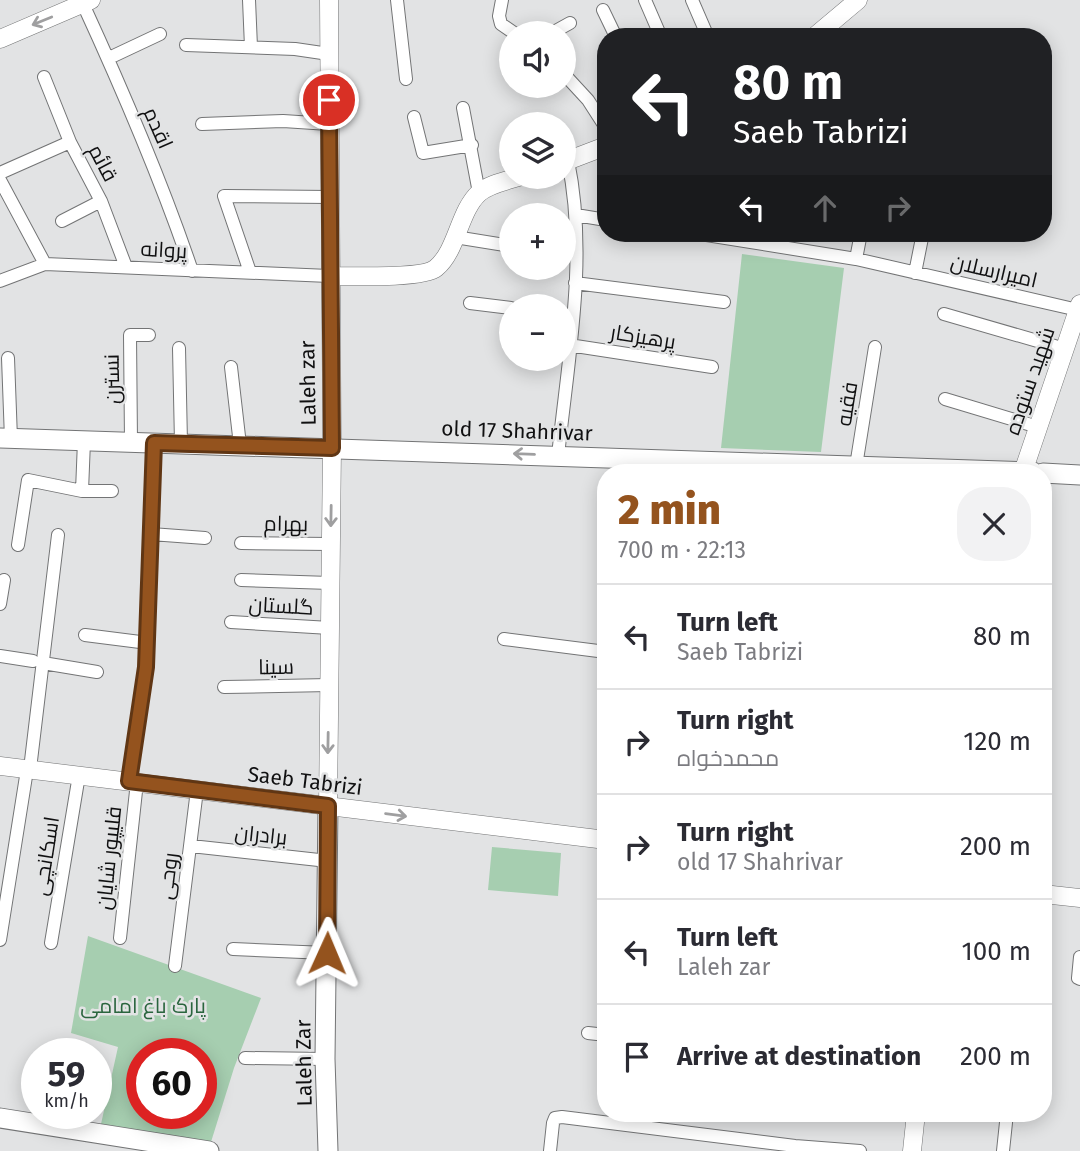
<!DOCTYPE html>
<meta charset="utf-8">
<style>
:root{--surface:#fff;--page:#f2f2f3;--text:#2b2b33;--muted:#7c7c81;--line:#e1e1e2;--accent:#94531e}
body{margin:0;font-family:"Fira Sans",Cairo,sans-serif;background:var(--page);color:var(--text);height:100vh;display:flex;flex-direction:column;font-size:26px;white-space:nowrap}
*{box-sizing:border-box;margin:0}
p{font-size:23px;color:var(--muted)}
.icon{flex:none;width:38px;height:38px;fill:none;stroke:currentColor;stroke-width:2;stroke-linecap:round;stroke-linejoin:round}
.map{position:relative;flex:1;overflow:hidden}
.sheet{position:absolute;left:597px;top:464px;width:455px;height:658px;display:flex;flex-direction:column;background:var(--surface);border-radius:28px;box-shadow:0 4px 18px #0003}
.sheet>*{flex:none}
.banner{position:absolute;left:597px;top:28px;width:455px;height:214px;border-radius:28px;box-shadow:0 4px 18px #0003;background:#202124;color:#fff;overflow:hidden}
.tools{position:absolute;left:499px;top:21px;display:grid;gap:14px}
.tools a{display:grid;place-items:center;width:77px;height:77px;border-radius:50%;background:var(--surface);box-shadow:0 4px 18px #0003;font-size:35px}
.speed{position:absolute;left:21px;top:1038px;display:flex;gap:14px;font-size:35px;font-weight:700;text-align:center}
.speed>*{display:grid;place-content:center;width:91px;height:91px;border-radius:50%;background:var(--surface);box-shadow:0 4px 18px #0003;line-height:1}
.speed small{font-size:18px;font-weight:400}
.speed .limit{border:10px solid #d22;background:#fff;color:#111}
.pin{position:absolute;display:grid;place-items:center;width:60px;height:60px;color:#fff;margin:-30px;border:4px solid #fff;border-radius:50%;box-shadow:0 2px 7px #0007}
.me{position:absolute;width:77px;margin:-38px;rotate:1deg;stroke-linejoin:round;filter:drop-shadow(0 0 5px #0008)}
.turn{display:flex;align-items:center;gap:24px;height:147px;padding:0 21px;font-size:32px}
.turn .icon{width:91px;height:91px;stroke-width:2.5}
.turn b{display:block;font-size:49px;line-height:60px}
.lanes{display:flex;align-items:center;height:66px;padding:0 21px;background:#0003;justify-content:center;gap:35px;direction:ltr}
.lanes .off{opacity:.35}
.round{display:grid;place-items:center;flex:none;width:74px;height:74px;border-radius:28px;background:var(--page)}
.head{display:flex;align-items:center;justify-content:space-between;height:119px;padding:0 21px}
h1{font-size:42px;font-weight:800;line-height:52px;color:var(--accent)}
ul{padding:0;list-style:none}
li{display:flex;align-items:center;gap:21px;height:105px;padding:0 21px;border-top:2px solid var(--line)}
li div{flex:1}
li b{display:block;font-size:26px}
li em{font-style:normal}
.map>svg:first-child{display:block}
.green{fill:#a6ceb0;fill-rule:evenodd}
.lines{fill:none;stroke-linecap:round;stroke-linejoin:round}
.street-casing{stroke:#737475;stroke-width:14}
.secondary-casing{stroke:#737475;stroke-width:19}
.primary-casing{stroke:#737475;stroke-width:21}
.street{stroke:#fff;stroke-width:12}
.secondary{stroke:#fff;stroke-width:18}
.primary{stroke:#fff;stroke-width:19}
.oneway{stroke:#9f9fa0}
.route-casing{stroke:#603614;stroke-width:18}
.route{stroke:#94531e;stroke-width:12}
.labels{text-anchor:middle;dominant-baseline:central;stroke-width:5;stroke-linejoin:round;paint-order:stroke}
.street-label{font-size:21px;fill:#101011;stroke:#e2e3e4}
.park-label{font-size:21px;fill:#2a653e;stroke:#e2e3e4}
</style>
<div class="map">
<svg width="1080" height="1151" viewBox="0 0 1080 1151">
<rect width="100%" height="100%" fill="#e2e3e4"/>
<path class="green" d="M742 254 844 268 821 452 721 448Z
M492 847 561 853 558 896 488 890Z
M88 936 261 998 234 1068 211 1142 101 1124 118 1047 71 1033ZM142 1054H201V1113H142Z"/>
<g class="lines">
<defs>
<path id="street" d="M249 0 251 47
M397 0 406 79
M502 0 499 16 501 24 514 33
M645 0 661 37
M692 0 708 37
M83 4C123 91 161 179 192 271
M603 10 616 37
M552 33 570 23
M186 45 295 49 329 54
M109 58 160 34
M564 74 588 100 606 128
M44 77 70 142 101 201 126 267
M463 108 479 193
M414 117 423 153 472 145
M202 124 283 121 329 124
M0 173 70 142
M0 180 45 264
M576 215 606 220
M62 221 101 201
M694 233 856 259 1078 310
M455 237 511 246
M856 259 861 233
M250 272 224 196 329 197
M915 273 923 233
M0 281 45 264 329 276
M575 283 724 302
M470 303 511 308
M944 314 1065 349
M569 345 712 367
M179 348 181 443
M8 358 11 439
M231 367 240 445
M945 399 1038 427
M131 442 130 335H149
M558 456C568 358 588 257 568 161
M856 466 875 347
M82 491H112
M151 534 205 538
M241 543 330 544
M18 545 28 480 82 491 84 441
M241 580 330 583
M0 604 4 580
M231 622 330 628
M85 635 148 643
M504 639 606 652
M0 656 33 661
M43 663 97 672
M224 687 329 685
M30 769 58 535
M129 781 146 667 154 443
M191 846 328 861
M120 938 137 782
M0 940 27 770
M51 943 79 775
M233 949 327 953
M1080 957 1078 978 1080 979
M175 966 197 790
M588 1033 606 1035
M245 1058 325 1059
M550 1151 553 1123 555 1118 562 1117 795 1146 860 1151
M1003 1151 1007 1113"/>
<path id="secondary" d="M814 37 858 0
M0 39 91 0
M564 162 606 146
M329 276C349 276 423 279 436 268 457 251 459 211 479 193 489 184 506 181 519 177
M1023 472 1080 304
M0 766 606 840
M328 806 332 448 329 0
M1043 894 1080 898
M912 1151 916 1113"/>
<path id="primary" d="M0 438 1033 472
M1043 473 1080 475
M328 806 325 1059 328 1151
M0 1118 209 1151"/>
</defs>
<use href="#street" class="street-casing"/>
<use href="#secondary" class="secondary-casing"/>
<use href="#primary" class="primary-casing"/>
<use href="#street" class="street"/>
<use href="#secondary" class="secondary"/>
<use href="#primary" class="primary"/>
</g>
<defs><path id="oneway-shaft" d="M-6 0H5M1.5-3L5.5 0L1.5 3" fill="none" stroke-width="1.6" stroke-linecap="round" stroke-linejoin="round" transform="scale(1.75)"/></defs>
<g class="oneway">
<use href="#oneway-shaft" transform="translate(42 21) rotate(158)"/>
<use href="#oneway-shaft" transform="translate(524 454) rotate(-178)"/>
<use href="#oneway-shaft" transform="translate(331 516) rotate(91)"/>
<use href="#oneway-shaft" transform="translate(328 743) rotate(91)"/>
<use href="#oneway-shaft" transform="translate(396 815) rotate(7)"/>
</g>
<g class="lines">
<defs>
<path id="route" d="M327 953 328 806 129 781 146 667 154 443 332 448 329 100"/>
</defs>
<use href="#route" class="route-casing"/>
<use href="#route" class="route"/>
</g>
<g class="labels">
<g class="street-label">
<text transform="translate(158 128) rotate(66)">اقدم</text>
<text transform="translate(103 163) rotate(62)">قائم</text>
<text transform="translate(164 250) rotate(3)">پروانه</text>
<text transform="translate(994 271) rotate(13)">امیرارسلان</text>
<text transform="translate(643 337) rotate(9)">پرهیزکار</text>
<text transform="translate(112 379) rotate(-91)">نسترن</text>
<text transform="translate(1030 381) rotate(-71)">شهید ستوده</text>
<text transform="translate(308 383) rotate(-91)">Laleh zar</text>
<text transform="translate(847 404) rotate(-81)">فقیه</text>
<text transform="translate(517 431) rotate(2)">old 17 Shahrivar</text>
<text transform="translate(286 524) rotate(1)">بهرام</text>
<text transform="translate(281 606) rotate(3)">گلستان</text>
<text transform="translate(276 667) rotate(-1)">سینا</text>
<text transform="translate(305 781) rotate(7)">Saeb Tabrizi</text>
<text transform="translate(261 835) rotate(6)">برادران</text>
<text transform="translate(46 856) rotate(-81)">اسکانچی</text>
<text transform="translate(109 858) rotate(-84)">قلیپور شایان</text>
<text transform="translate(168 876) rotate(-83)">روحی</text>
<text transform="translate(304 1063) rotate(-91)">Laleh Zar</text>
</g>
<g class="park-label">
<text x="143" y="1006">پارک باغ امامی</text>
</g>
</g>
</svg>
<div class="tools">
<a><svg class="icon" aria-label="sound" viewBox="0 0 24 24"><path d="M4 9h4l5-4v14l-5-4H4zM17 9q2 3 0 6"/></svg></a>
<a><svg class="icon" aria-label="layers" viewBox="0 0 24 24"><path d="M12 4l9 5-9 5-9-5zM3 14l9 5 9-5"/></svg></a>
<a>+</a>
<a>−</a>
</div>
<div class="speed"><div>59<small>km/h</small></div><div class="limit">60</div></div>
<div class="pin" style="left:329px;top:100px;background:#d93025"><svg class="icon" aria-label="arrive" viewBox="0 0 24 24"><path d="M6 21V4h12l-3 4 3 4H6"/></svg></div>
<svg class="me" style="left:327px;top:953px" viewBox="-20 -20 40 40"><path d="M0-17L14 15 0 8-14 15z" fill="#94531e" stroke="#fff" stroke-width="4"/></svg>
<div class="banner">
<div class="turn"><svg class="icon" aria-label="left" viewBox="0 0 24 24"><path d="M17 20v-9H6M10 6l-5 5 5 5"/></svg><div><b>80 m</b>Saeb Tabrizi</div></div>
<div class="lanes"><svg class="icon" aria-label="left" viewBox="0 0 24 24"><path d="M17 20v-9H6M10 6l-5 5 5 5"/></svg><svg class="icon off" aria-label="ahead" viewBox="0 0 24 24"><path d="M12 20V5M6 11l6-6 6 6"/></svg><svg class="icon off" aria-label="right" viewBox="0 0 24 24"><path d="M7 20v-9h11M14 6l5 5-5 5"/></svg></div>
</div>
<section class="sheet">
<div class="head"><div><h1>2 min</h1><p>700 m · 22:13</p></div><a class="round"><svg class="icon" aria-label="close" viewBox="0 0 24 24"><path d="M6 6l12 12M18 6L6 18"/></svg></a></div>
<ul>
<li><svg class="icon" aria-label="left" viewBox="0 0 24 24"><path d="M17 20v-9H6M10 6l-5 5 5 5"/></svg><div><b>Turn left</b><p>Saeb Tabrizi</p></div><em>80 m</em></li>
<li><svg class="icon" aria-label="right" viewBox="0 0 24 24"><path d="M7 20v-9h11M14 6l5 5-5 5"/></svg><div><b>Turn right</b><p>محمدخواه</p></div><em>120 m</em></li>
<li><svg class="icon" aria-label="right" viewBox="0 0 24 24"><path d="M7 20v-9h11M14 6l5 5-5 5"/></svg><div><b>Turn right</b><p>old 17 Shahrivar</p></div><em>200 m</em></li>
<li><svg class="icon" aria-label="left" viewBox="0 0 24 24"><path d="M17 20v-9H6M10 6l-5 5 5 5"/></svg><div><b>Turn left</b><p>Laleh zar</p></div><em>100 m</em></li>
<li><svg class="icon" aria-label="arrive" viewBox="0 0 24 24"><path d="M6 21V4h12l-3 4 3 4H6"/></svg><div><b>Arrive at destination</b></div><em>200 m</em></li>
</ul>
</section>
</div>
